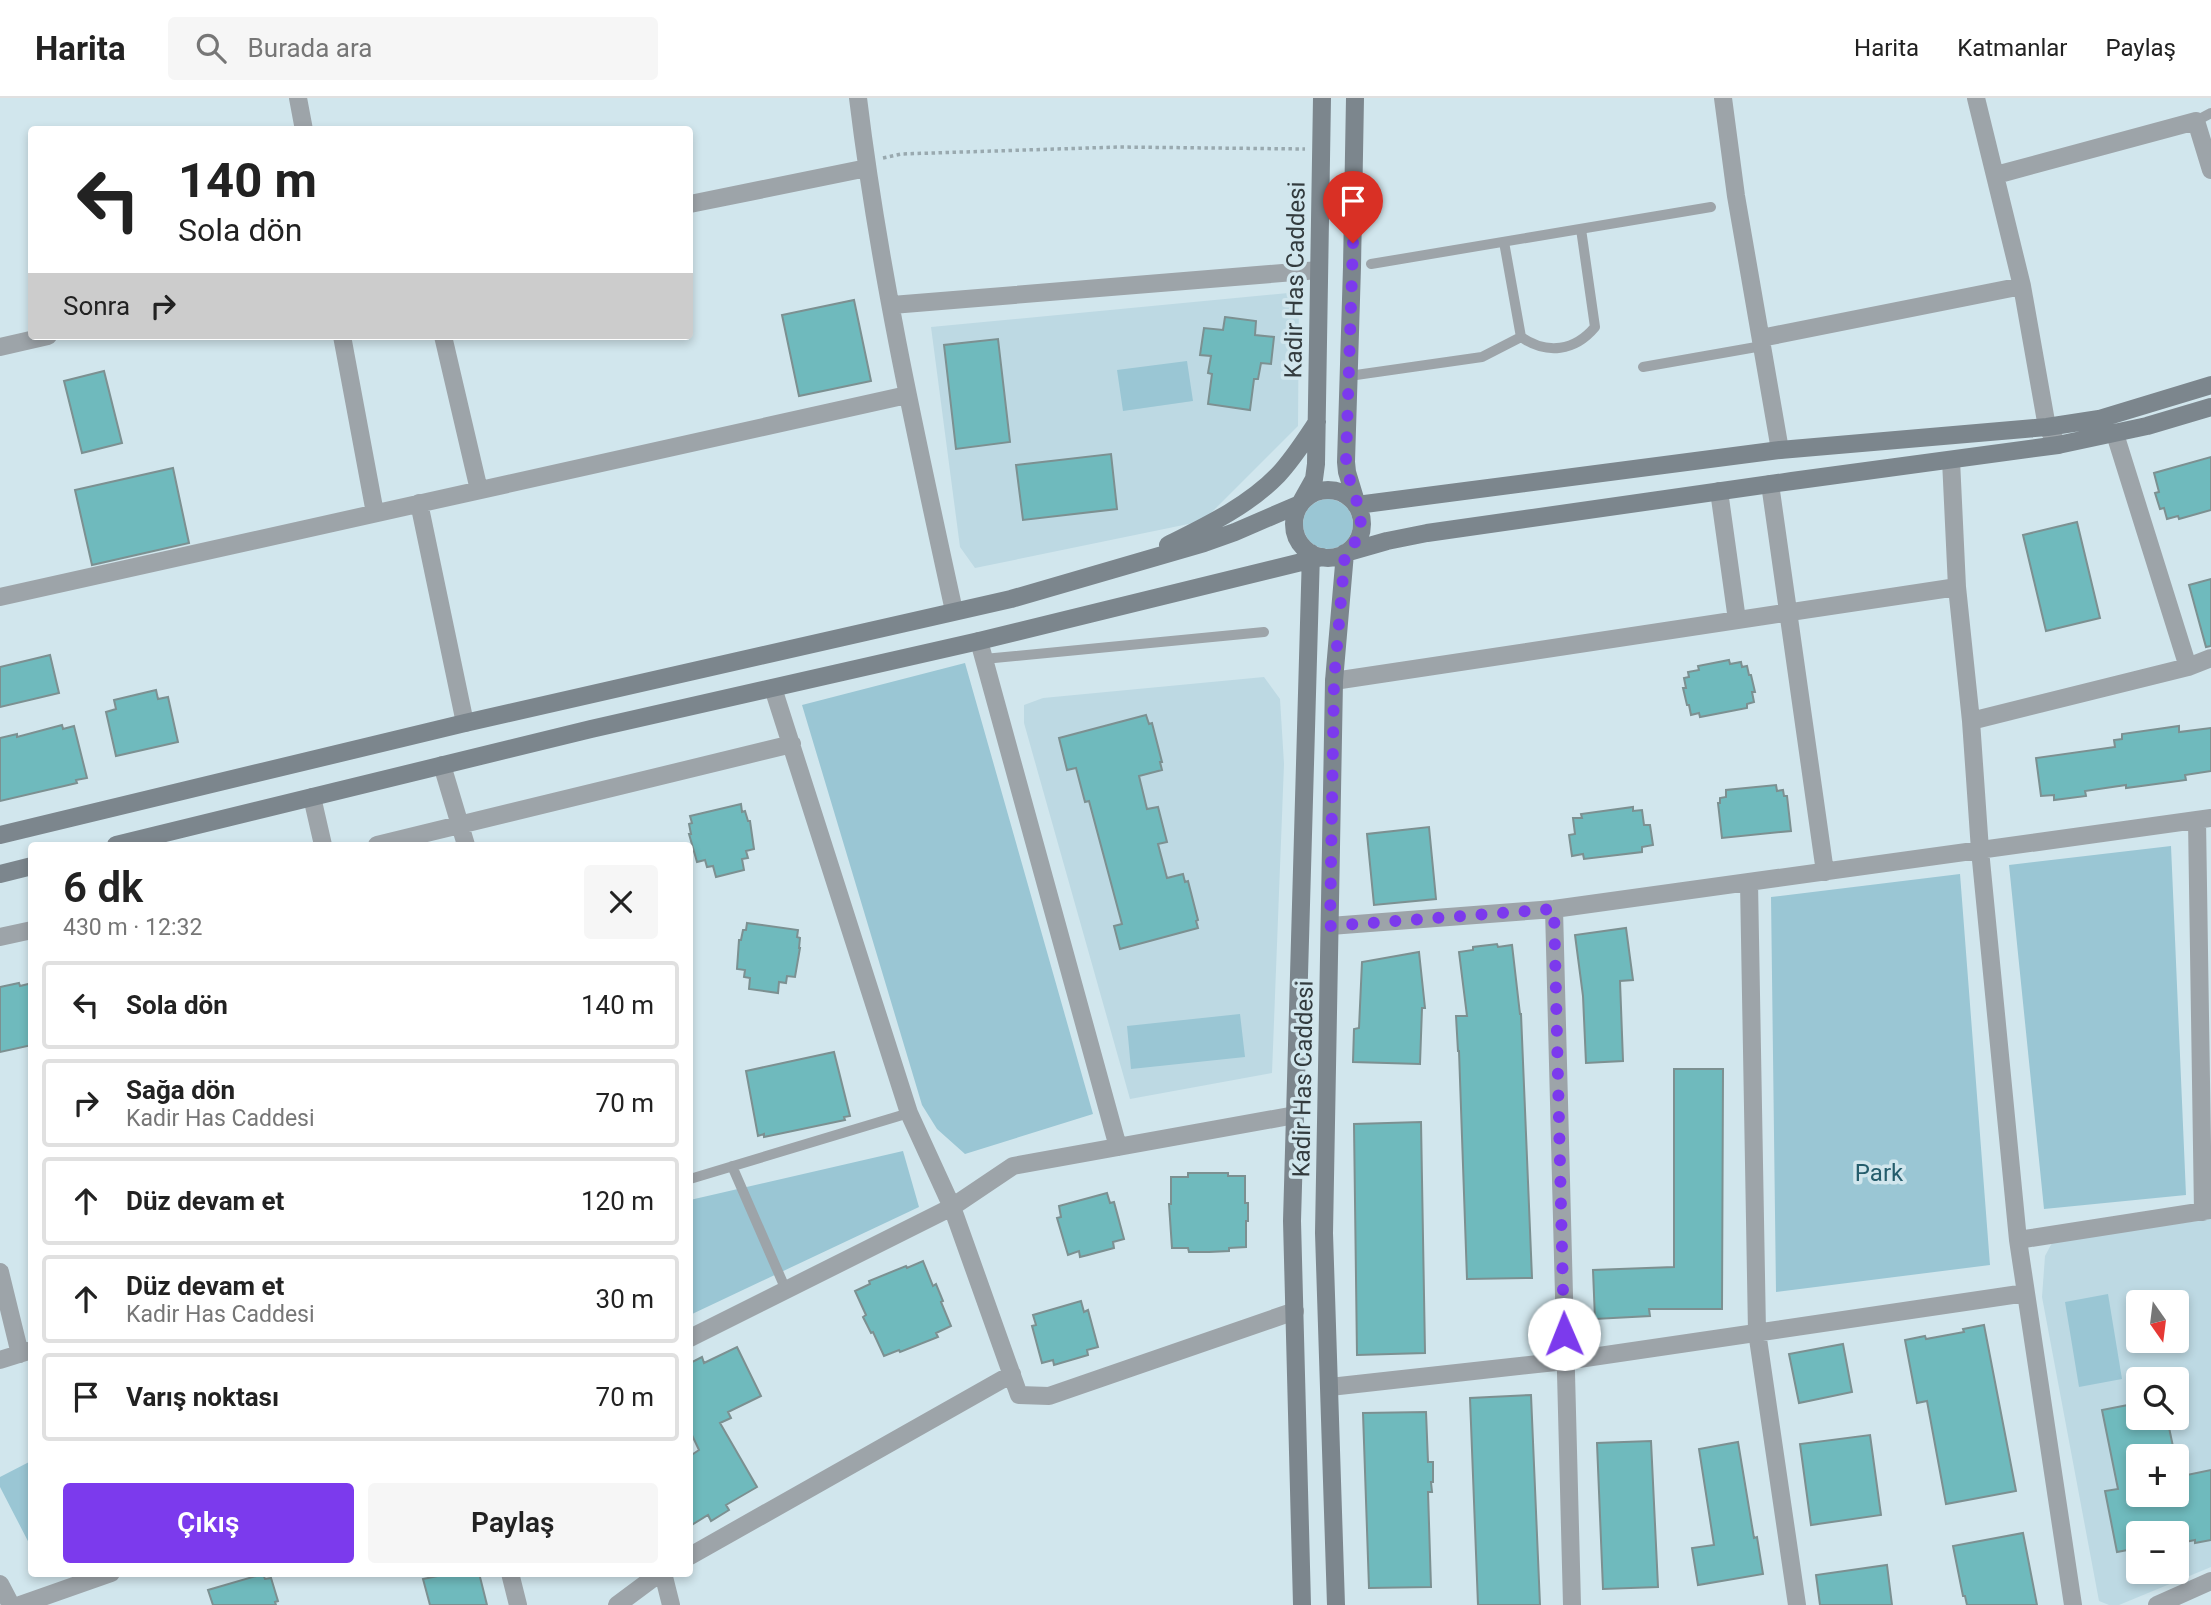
<!DOCTYPE html>
<html lang="tr">
<meta charset="utf-8">
<style>
:root{--surface:#fff;--page:#f6f6f6;--text:#222;--muted:#767676;--line:#e0e0e0;--accent:#7c3aed}
body{margin:0;font-family:Roboto,sans-serif;background:var(--page);color:var(--text);height:100vh;display:flex;flex-direction:column;font-size:26px;white-space:nowrap}
*{box-sizing:border-box;margin:0}
p{font-size:23px;color:var(--muted)}
.icon{flex:none;width:38px;height:38px;fill:none;stroke:currentColor;stroke-width:2;stroke-linecap:round;stroke-linejoin:round}
.map{position:relative;flex:1;overflow:hidden}
.details{position:absolute;left:28px;top:744px;width:665px;height:735px;display:flex;flex-direction:column;background:var(--surface);border-radius:7px;box-shadow:0 4px 10px #0003}
.details>*{flex:none}
.hud{position:absolute;left:28px;top:28px;width:665px;height:214px;border-radius:7px;box-shadow:0 4px 10px #0003;background:#fff;color:var(--text);overflow:hidden}
.needle{width:46px;rotate:166deg}
.tools{position:absolute;left:2126px;top:1192px;display:grid;gap:14px}
.tools a{display:grid;place-items:center;width:63px;height:63px;border-radius:7px;background:var(--surface);box-shadow:0 4px 10px #0003;font-size:35px}
.pin{position:absolute;display:grid;place-items:center;width:60px;height:60px;color:#fff;margin:-72px -30px;border-radius:50% 50% 50% 0;rotate:-45deg;box-shadow:0 0 7px #0007}
.pin .icon{rotate:45deg}
.me{position:absolute;width:77px;margin:-38px;rotate:359deg;stroke-linejoin:round;filter:drop-shadow(0 0 5px #0008)}
.turn{display:flex;align-items:center;gap:24px;height:147px;padding:0 35px;font-size:32px}
.turn .icon{width:91px;height:91px;stroke-width:2.5}
.turn b{display:block;font-size:49px;line-height:60px}
.then{display:flex;align-items:center;height:66px;padding:0 35px;background:#0003;gap:14px;font-size:26px}
.round{display:grid;place-items:center;flex:none;width:74px;height:74px;border-radius:7px;background:var(--page)}
.overview{display:flex;align-items:center;justify-content:space-between;height:119px;padding:0 35px}
h1{font-size:42px;font-weight:600;line-height:52px}
.primary-button{display:flex;gap:14px;margin-top:auto;padding:14px 35px}
.primary-button a{flex:1;height:80px;border-radius:7px;background:var(--accent);color:#fff;font-size:28px;font-weight:600;line-height:80px;text-align:center}
.primary-button a+a{background:var(--page);color:var(--text)}
ul{padding:0;list-style:none}
li{display:flex;align-items:center;gap:21px;height:88px;margin:0 14px 10px;padding:0 21px;border:4px solid var(--line);border-radius:7px}
li div{flex:1}
li b{display:block;font-size:26px}
li em{font-style:normal}
header{display:flex;align-items:center;gap:42px;box-sizing:border-box;height:98px;padding:0 35px;background:var(--surface);border-bottom:2px solid var(--line)}
header strong{font-size:33px}
nav{display:flex;gap:38px;margin-inline-start:auto;font-size:24px}
.search{width:490px;height:63px;background:var(--page);display:flex;align-items:center;gap:18px;box-sizing:border-box;padding:0 24px;border-radius:7px;color:var(--muted);font-size:26px}
.map>svg:first-child{display:block}
.built{fill:#bdd9e3;fill-rule:evenodd}
.green{fill:#9ac6d4}
.building{fill:#6fbabd;stroke:#7c9091;stroke-width:2}
.lines{fill:none;stroke-linecap:round;stroke-linejoin:round}
.path{stroke:#99a9af;stroke-width:3.5;stroke-dasharray:3.5 3.5;stroke-linecap:butt}
.lane{stroke:#9da4a9;stroke-width:10}
.street{stroke:#9da4a9;stroke-width:18}
.secondary{stroke:#7c868d;stroke-width:18}
.route{stroke:#7c3aed;stroke-width:12;stroke-dasharray:0 21.6}
.labels{text-anchor:middle;dominant-baseline:central;stroke-width:7;stroke-linejoin:round;paint-order:stroke}
.street-label{font-size:24px;fill:#333b3e;stroke:#d1e6ed}
.park-label{font-size:24px;fill:#255d6c;stroke:#d1e6ed}
</style>
<header>
<strong>Harita</strong>
<div class="search"><svg class="icon" aria-label="search" viewBox="0 0 24 24"><circle cx="10" cy="10" r="6"/><path d="M15 15l6 6"/></svg>Burada ara</div>
<nav><a>Harita</a><a>Katmanlar</a><a>Paylaş</a></nav>
</header>
<div class="map">
<svg width="2211" height="1507" viewBox="0 0 2211 1507">
<rect width="100%" height="100%" fill="#d1e6ed"/>
<path class="built" d="M1299 194 1298 328 1203 423 975 470 960 449 931 229Z
M1264 579 1280 601 1284 666 1272 975 1130 1001 1024 625V607L1043 600Z
M2211 1121V1469L2119 1507H2109L2099 1503 2042 1199 2045 1158 2053 1143ZM2138 1204H2177V1242H2138ZM2138 1281H2177V1320H2138ZM2138 1358H2177V1396H2138ZM2138 1435H2177V1474H2138Z"/>
<path class="green" d="M1187 263 1193 303 1123 313 1117 272Z
M1303 426a25 25 0 1 1 50 0a25 25 0 1 1-50 0Z
M965 565 1093 1016 965 1056 937 1031 922 1007 802 607Z
M2171 748 2186 1097 2044 1111 2009 767Z
M1960 776 1990 1167 1776 1194 1771 799Z
M1240 916 1245 959 1131 971 1127 928Z
M903 1053 919 1109 690 1217V1102Z
M2108 1196 2122 1281 2079 1289 2065 1204Z
M31 1363V1449L0 1389V1379Z"/>
<path class="building" d="M854 202 871 283 799 298 782 217Z
M1225 219 1256 223 1255 237 1274 239 1271 266 1261 265 1258 281H1254L1250 312 1208 306 1212 276 1208 275 1211 258 1200 257 1204 230 1223 232Z
M998 241 1010 344 956 351 944 247Z
M104 273 122 345 82 355 64 283Z
M1111 356 1117 411 1023 422 1016 367Z
M2211 359V412L2179 421 2178 418 2167 421 2164 410 2160 411 2155 395 2159 394 2154 375Z
M173 370 189 445 92 467 75 392Z
M2077 424 2100 520 2046 533 2023 437Z
M2211 481V548L2206 549 2189 487Z
M50 557 59 595 0 609V569Z
M1729 562 1730 566 1741 564 1742 569 1747 568 1749 577H1751L1755 594H1752L1754 604 1747 606V610L1700 619 1699 615 1691 617 1689 607H1687L1683 590H1686L1684 580 1689 579 1688 574 1699 572 1698 568Z
M156 592 158 601 168 599 178 644 116 658 106 614 116 611 114 602Z
M1146 617 1149 626 1152 625 1162 664H1160L1162 672 1139 678 1147 711 1158 709 1167 744 1158 746 1167 780 1183 776 1185 784 1188 783 1198 822 1196 823 1198 830 1120 851 1114 828 1122 826 1089 703 1085 704 1076 670 1067 672 1059 640Z
M62 627 63 631 74 628 87 680 76 682 77 685 0 703V640L17 636V639Z
M2179 628V634L2211 630V673L2185 677 2186 682 2126 690V687L2085 693 2086 698 2054 702V697L2041 698 2036 660 2115 649 2114 642 2122 641V636Z
M1776 687 1777 693 1783 692 1784 698H1787L1791 733 1722 740 1718 705H1720V700L1726 699V692Z
M741 706 742 714 745 713 748 723H750L754 751 746 753 748 760 742 761 744 772 716 779 713 768 707 769 705 762 697 764 689 736H691L689 726 692 725 690 718Z
M1633 709V713L1642 712 1644 727H1650L1653 747 1642 749V754L1584 761 1583 756 1572 758 1569 737 1575 736 1573 720H1582L1581 716Z
M1429 729 1436 801 1374 807 1367 736Z
M747 825 798 832 797 839 800 840 799 850H800L795 879 787 878 786 885 779 884 778 895 749 891 750 880 744 879 745 872 737 871 739 842H741L743 832H746Z
M1626 830 1633 882 1620 883 1623 963 1586 965 1583 898 1575 837Z
M1497 846 1498 849 1512 847 1520 916H1521L1532 1180 1467 1181 1459 953H1458L1456 918H1467L1459 854 1473 852V849Z
M1419 854 1425 910H1422L1420 966 1353 964 1354 931 1359 930 1362 864Z
M19 885 20 888 32 885V947L0 954V889Z
M834 954 850 1018 844 1019 845 1022 764 1039V1036L758 1038 746 973Z
M1674 971H1723L1722 1211H1649L1650 1218 1595 1221 1593 1172 1674 1169Z
M1421 1024 1425 1255 1357 1257 1354 1026Z
M1188 1075H1228V1078H1245V1105H1248V1123H1246V1149L1229 1150V1153L1209 1154H1189L1188 1150H1172L1169 1106H1171V1079H1188Z
M1107 1095 1110 1105 1114 1104 1124 1141 1113 1144 1114 1150 1088 1157 1080 1159 1079 1153 1068 1157 1057 1120 1061 1119 1059 1108Z
M923 1163 933 1188 936 1186 943 1203 941 1204 951 1228 936 1235 938 1239 900 1254 899 1252 884 1258 873 1234 871 1235 863 1219 866 1217 855 1193 870 1186 869 1183 906 1168 907 1170Z
M1081 1203 1084 1214 1088 1212 1098 1249 1087 1252 1088 1257 1054 1267 1053 1262 1042 1265 1032 1228 1036 1227 1033 1217Z
M1984 1227 2016 1393 1946 1406 1927 1303 1917 1305 1905 1242 1925 1238 1926 1241 1964 1234 1963 1231Z
M1843 1246 1852 1294 1799 1305 1789 1256Z
M737 1249 761 1298 728 1314 731 1320 720 1325 757 1389 726 1407 729 1412 711 1423 708 1417 690 1428V1358L699 1352 690 1333V1265L702 1259 704 1265Z
M1531 1297 1540 1507H1478L1470 1300Z
M2138 1305V1320H2167L2175 1358H2138V1396H2177V1379L2211 1372V1442L2195 1445V1442L2180 1445 2179 1441 2177 1442V1435H2138V1450L2117 1454 2105 1393 2118 1391 2102 1312Z
M1426 1314 1428 1364H1433V1384H1431L1432 1394H1428L1431 1489 1369 1490 1363 1315Z
M1870 1337 1881 1417 1811 1427 1800 1346Z
M1651 1343 1658 1489 1603 1491 1597 1345Z
M1738 1344 1754 1440 1757 1439 1763 1476 1698 1487 1692 1450 1714 1447 1699 1351Z
M2023 1435 2037 1507H1967L1965 1498H1963L1953 1448Z
M1887 1467 1892 1507H1820L1816 1477Z
M438 1475H479L487 1507H430L423 1481 438 1478Z
M263 1476 265 1481 271 1480 278 1503 275 1504 276 1507H213L208 1492Z"/>
<g class="lines">
<path class="path" d="M883 60 901 56 1119 49 1305 51"/>
<path class="lane" d="M2196 23 2211 15
M1504 144 1521 239C1547 257 1575 253 1595 229L1581 131
M1371 166 1711 109
M1643 269 1762 248
M1349 278 1482 259 1521 239
M984 561 1264 534
M732 1068 786 1192
M690 1081 909 1015"/>
<path class="street" d="M298 0 304 32
M858 0C879 173 917 343 954 513
M1723 0 1736 98 1780 352
M1976 0 2022 188 2047 329 2058 347
M1996 77 2196 23 2211 72
M690 106 867 70
M892 207 1319 172
M342 238 375 415
M443 238 479 392
M1761 240 2022 188
M0 249 48 238
M2115 336 2188 569
M1951 362 1957 489 1971 623 1980 752 2018 1142 2073 1507
M1770 386 1825 774
M1719 393 1737 522
M419 405 465 625
M0 499 907 297
M979 543 1118 1049
M1334 583 1957 489
M773 590 909 1015 952 1109 1019 1297 1049 1298 1295 1213
M1971 623 2188 569 2211 560
M442 667 466 747
M312 699 323 747
M2197 722 2203 1114
M377 747 792 646
M1749 784 1757 1234 1797 1507
M1554 811 1572 1507
M1330 828 1554 811 2211 720
M0 839 32 832
M2018 1142 2211 1112
M0 1174 20 1256
M690 1240 952 1109 1013 1068 1295 1017
M0 1262 32 1252
M1330 1289 1565 1263 2026 1195
M690 1458 1012 1276
M510 1475 518 1507
M663 1475 671 1507
M0 1486 11 1507
M20 1507 111 1475
M617 1507 660 1475
M2157 1507 2211 1483"/>
<path class="secondary" d="M1355 0 1352 169 1346 364 1347 374 1357 407 1780 352 2047 329 2099 321 2211 287
M1294 426a34 34 0 1 1 68 0a34 34 0 1 1-68 0Z
M1168 447C1206 428 1248 408 1278 377 1293 361 1305 342 1317 324
M0 737 465 625 1011 501 1204 445 1235 434 1300 406 1314 381 1316 366 1322 0
M116 747 591 631 979 543 1322 459
M0 776 32 768
M1302 1507 1292 1123 1311 455
M1336 1507 1324 1135 1334 583 1345 455 1387 443 1427 435 1792 383 2058 347 2147 328 2211 309"/>
</g>
<g class="lines">
<path class="route" d="M1353 145 1346 363C1349 398 1378 427 1345 455L1334 583 1330 828 1554 811 1564 1236"/>
</g>
<g class="labels">
<g class="street-label">
<text transform="translate(1295 182) rotate(-89)">Kadir Has Caddesi</text>
<text transform="translate(1303 981) rotate(-89)">Kadir Has Caddesi</text>
</g>
<g class="park-label">
<text x="1879" y="1075">Park</text>
</g>
</g>
</svg>
<div class="tools">
<a><svg class="needle" viewBox="-14 -14 28 28"><path d="M0-13l5 13h-10z" fill="#e53935"/><path d="M0 13l5-13h-10z" fill="#767676"/></svg></a>
<a><svg class="icon" aria-label="search" viewBox="0 0 24 24"><circle cx="10" cy="10" r="6"/><path d="M15 15l6 6"/></svg></a>
<a>+</a>
<a>−</a>
</div>
<div class="pin" style="left:1353px;top:145px;background:#d93025"><svg class="icon" aria-label="arrive" viewBox="0 0 24 24"><path d="M6 21V4h12l-3 4 3 4H6"/></svg></div>
<svg class="me" style="left:1564px;top:1236px" viewBox="-20 -20 40 40"><circle r="19" fill="#fff"/><path d="M0-13L10 11 0 6-10 11z" fill="#7c3aed"/></svg>
<div class="hud">
<div class="turn"><svg class="icon" aria-label="left" viewBox="0 0 24 24"><path d="M17 20v-9H6M10 6l-5 5 5 5"/></svg><div><b>140 m</b>Sola dön</div></div>
<div class="then">Sonra<svg class="icon" aria-label="right" viewBox="0 0 24 24"><path d="M7 20v-9h11M14 6l5 5-5 5"/></svg></div>
</div>
<section class="details">
<div class="overview"><div><h1>6 dk</h1><p>430 m · 12:32</p></div><a class="round"><svg class="icon" aria-label="close" viewBox="0 0 24 24"><path d="M6 6l12 12M18 6L6 18"/></svg></a></div>
<ul>
<li><svg class="icon" aria-label="left" viewBox="0 0 24 24"><path d="M17 20v-9H6M10 6l-5 5 5 5"/></svg><div><b>Sola dön</b></div><em>140 m</em></li>
<li><svg class="icon" aria-label="right" viewBox="0 0 24 24"><path d="M7 20v-9h11M14 6l5 5-5 5"/></svg><div><b>Sağa dön</b><p>Kadir Has Caddesi</p></div><em>70 m</em></li>
<li><svg class="icon" aria-label="ahead" viewBox="0 0 24 24"><path d="M12 20V5M6 11l6-6 6 6"/></svg><div><b>Düz devam et</b></div><em>120 m</em></li>
<li><svg class="icon" aria-label="ahead" viewBox="0 0 24 24"><path d="M12 20V5M6 11l6-6 6 6"/></svg><div><b>Düz devam et</b><p>Kadir Has Caddesi</p></div><em>30 m</em></li>
<li><svg class="icon" aria-label="arrive" viewBox="0 0 24 24"><path d="M6 21V4h12l-3 4 3 4H6"/></svg><div><b>Varış noktası</b></div><em>70 m</em></li>
</ul>
<div class="primary-button"><a>Çıkış</a><a>Paylaş</a></div>
</section>
</div>
